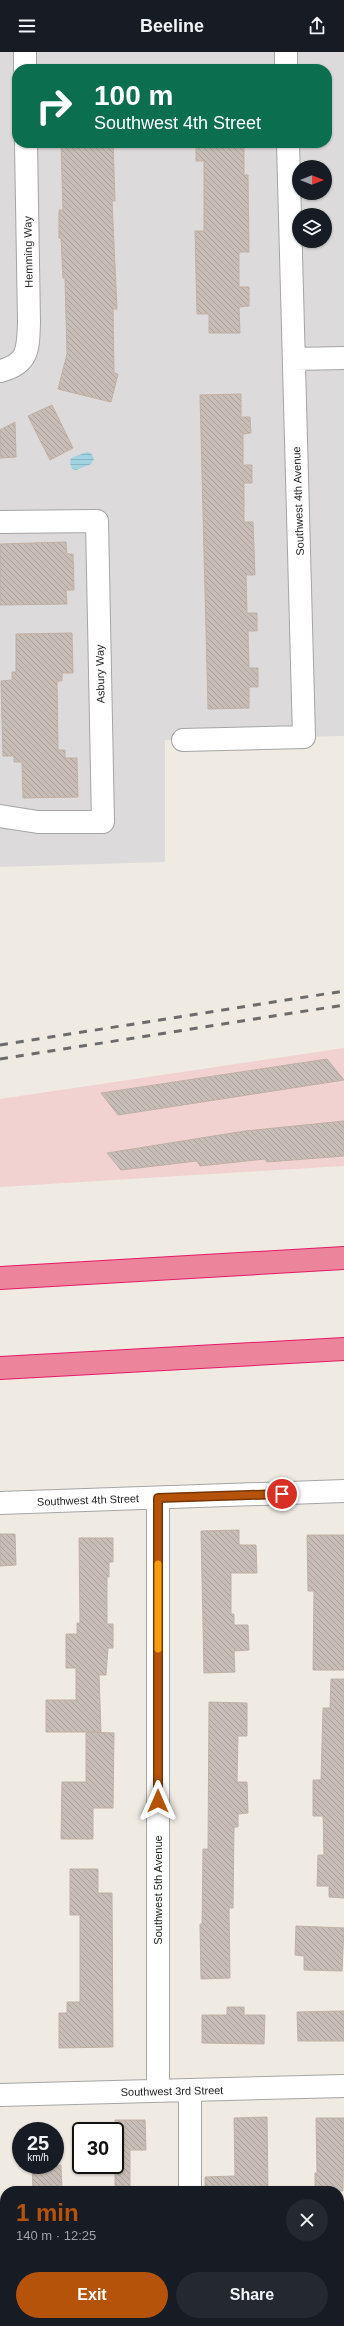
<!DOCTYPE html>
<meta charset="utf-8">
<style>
:root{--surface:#171b24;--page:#242831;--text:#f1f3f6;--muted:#9ea1a6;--accent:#b45309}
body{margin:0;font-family:Arial,sans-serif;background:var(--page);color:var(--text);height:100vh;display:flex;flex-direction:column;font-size:15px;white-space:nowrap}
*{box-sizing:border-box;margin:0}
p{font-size:13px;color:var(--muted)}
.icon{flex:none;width:22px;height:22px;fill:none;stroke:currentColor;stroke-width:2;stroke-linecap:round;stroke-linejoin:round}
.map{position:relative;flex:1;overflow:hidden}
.drawer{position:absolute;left:0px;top:2134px;width:344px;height:140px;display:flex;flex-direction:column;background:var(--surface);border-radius:16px 16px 0 0;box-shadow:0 1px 3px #0004}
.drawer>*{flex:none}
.hud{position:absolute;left:12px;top:12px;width:320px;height:84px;border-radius:16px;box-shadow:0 1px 3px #0004;background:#0b6e4f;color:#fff;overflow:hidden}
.needle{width:26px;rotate:90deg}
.fabs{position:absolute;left:292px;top:108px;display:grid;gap:8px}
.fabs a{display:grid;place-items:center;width:40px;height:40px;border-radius:50%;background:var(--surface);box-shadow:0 1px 3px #0004;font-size:20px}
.speed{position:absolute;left:12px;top:2070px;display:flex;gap:8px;font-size:20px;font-weight:700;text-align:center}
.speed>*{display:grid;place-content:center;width:52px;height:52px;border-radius:50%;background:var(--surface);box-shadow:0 1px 3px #0004;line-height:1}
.speed small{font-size:10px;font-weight:400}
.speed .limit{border:2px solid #111;border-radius:6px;background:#fff;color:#111}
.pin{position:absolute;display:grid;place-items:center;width:34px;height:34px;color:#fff;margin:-17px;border:2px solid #fff;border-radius:50%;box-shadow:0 1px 4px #0007}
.me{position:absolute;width:44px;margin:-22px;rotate:0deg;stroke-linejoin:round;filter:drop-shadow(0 0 3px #0008)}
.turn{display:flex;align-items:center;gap:14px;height:84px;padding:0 16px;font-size:18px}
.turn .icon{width:52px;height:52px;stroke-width:2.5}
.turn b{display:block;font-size:28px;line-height:34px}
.round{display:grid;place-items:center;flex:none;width:42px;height:42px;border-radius:21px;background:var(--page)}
.headline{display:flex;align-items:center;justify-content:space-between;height:68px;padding:0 16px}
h1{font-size:24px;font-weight:600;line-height:30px;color:var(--accent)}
.button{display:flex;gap:8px;margin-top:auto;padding:8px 16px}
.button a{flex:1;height:46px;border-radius:24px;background:var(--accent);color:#fff;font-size:16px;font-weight:600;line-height:46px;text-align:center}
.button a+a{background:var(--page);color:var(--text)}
header{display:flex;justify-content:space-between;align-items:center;height:52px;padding:0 16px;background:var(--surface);font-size:18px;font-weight:600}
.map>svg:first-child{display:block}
.residential{fill:#dcdadb;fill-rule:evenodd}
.commercial{fill:#f2d1d1}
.water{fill:url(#water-rules)}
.building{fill:url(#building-back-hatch);stroke:#c2b0a4}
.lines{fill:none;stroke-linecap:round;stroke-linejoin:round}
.street-casing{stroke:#a5a5a5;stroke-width:24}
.highway-casing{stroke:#e51966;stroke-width:24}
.street{stroke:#fff;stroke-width:22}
.highway{stroke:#ec859c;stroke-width:22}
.rail{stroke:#6c6c6c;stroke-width:3;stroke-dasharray:8 8;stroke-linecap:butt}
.route-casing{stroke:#753606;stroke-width:10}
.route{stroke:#b45309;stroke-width:7}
.slow{stroke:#f59e0b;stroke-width:7}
.labels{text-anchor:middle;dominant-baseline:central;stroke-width:3;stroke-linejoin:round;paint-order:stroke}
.street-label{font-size:11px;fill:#1e1e1e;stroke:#fff}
</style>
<header><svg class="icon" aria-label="menu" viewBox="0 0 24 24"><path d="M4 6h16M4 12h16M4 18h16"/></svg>Beeline<svg class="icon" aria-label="share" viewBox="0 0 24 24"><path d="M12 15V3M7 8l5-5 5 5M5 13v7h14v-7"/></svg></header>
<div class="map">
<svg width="344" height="2274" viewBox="0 0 344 2274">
<defs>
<pattern id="water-rules" width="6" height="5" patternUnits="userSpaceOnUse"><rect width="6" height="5" fill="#a0d4e0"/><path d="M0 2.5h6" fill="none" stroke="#89b6c0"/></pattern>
<pattern id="building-back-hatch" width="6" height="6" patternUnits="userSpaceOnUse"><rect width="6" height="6" fill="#c7bdb6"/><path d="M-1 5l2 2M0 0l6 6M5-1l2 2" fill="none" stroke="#aaa29c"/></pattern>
</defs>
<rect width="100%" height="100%" fill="#efebe3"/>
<path class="residential" d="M0 0H344V684L165 688V810L0 815ZM17 17H327V91H17ZM299 115H325V141H299ZM299 163H325V189H299Z"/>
<path class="commercial" d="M344 996V1114L0 1135V1047Z"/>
<path class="water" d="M87 400 91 401 94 407 91 412 76 418 72 417 70 411 71 406Z"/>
<path class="building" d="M61 91H113L115 149H112L117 257H113L114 321 118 322 111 350 58 337 67 302 65 226H63L61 186H59V158H63Z
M196 91H244V123H248L249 200H239V235H249V254L239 255 240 281H209V262H197L195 179H204V109H196Z
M241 342V365H250L251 381 243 382V413H252V431H244V470H253L255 523H246L247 561H257V579H248L249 616H258V635H249V656L208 657 200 343Z
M52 353 73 396 50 408 28 364Z
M15 370 16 405 0 406V378Z
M66 490 67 502H73L74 538H66L67 552 0 553V492Z
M72 581 73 621H62V629H57L58 698H65V706H77L78 745 23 746 22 710H14V704H3L1 629 12 628V620H16V582Z
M327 1007 344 1028 118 1063 101 1041Z
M344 1069V1104L267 1110 265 1107 200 1114 197 1109 121 1118 107 1101 245 1079Z
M239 1478V1493H256L257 1521H231V1562H234V1573H248L249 1598 234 1599 235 1620 204 1621 201 1479Z
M0 1482H15L16 1513 0 1514Z
M307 1483H344V1618H313L314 1539H308Z
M79 1486H113V1510H109V1525H107V1572H113V1596H108L106 1623H99L101 1680H87L114 1681 113 1756H93V1787H61L62 1730H86V1680H46V1648H76V1616H66V1582H77V1571H80Z
M331 1627H344V1846L329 1845V1834H317L318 1803H324L323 1764H313V1728H321L323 1656H330Z
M209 1650 247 1651V1684H238L237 1730H247L248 1761 238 1762V1775H234L233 1856H229L230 1926 201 1927 200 1872H202L203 1797H208Z
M70 1817H98V1841H112L113 1995 59 1996V1961H67V1950H80V1863H70Z
M296 1874 344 1876 342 1919 304 1918V1904L295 1903Z
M227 1955H244V1963H265L264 1992 202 1991V1963H227Z
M344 1959V1989H298L297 1960Z
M267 2065 268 2139H205V2125L235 2124 234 2066Z
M316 2066H344L343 2139H315V2121H317Z
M115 2068H145L146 2098H130V2139H115Z
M32 2113H61L62 2139H33Z"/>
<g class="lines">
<defs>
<path id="street" d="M25 0V17
M286 0V17
M294 307 344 306
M0 319C29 312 28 297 29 270L26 91
M0 470 97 469 103 770H38L0 764
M183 688 304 685 288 91
M158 1446V2039
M0 1451 344 1439
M190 2038V2139
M0 2043 344 2034
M190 2269V2274"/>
<path id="highway" d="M0 1226 344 1206
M0 1316 344 1297"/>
</defs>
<use href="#street" class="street-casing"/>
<use href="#highway" class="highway-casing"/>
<use href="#street" class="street"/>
<use href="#highway" class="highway"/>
<path class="rail" d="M0 993 344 939
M0 1007 344 953"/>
</g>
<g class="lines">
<defs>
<path id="route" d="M158 1749V1446L282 1442"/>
</defs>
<use href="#route" class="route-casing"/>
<use href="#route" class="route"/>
<path class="slow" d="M158 1512V1597"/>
</g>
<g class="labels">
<g class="street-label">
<text transform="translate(28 200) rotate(-91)">Hemming Way</text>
<text transform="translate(298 449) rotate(-92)">Southwest 4th Avenue</text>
<text transform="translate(100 622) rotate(-91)">Asbury Way</text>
<text transform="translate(88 1448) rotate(-2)">Southwest 4th Street</text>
<text transform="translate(158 1838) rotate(-90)">Southwest 5th Avenue</text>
<text transform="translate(172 2039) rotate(-1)">Southwest 3rd Street</text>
</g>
</g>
</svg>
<div class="fabs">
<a><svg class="needle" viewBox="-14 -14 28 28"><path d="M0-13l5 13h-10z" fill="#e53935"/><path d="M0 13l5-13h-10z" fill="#9ea1a6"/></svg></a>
<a><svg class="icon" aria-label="layers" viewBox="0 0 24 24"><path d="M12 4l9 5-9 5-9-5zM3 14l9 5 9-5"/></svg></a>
</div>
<div class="speed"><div>25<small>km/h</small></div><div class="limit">30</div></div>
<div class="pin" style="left:282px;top:1442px;background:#d93025"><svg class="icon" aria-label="arrive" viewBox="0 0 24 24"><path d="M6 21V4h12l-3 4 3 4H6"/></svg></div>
<svg class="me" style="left:158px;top:1749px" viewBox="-20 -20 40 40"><path d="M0-17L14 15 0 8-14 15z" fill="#b45309" stroke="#fff" stroke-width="4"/></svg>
<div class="hud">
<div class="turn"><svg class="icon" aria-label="right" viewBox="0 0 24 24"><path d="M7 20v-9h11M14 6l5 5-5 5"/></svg><div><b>100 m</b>Southwest 4th Street</div></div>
</div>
<section class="drawer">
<div class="headline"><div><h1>1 min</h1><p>140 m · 12:25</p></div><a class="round"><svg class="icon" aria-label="close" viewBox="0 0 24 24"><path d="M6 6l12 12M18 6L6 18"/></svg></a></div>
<div class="button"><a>Exit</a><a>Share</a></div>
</section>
</div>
